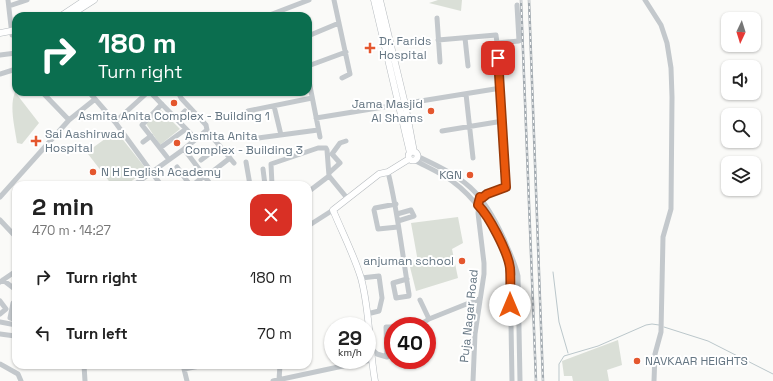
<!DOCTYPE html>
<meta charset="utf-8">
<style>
:root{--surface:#fff;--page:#f6f6f6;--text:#222;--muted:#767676}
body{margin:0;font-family:"Space Grotesk",sans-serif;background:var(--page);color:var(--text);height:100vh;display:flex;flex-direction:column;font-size:15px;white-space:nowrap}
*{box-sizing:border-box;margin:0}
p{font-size:13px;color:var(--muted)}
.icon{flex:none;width:22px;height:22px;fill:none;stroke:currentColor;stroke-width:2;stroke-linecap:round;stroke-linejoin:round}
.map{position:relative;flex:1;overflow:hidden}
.panel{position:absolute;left:12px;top:181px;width:300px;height:188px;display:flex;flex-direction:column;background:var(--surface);border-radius:12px;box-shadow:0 1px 3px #0004}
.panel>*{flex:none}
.guide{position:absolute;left:12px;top:12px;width:300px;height:84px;border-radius:12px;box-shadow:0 1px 3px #0004;background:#0b6e4f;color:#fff;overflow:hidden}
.needle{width:26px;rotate:184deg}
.tools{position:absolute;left:721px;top:12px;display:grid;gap:8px}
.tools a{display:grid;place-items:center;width:40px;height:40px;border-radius:8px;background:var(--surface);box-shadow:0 1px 3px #0004;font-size:20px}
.speed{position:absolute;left:324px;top:317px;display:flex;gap:8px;font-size:20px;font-weight:700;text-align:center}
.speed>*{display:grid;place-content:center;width:52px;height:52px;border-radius:50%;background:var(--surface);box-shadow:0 1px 3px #0004;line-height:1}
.speed small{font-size:10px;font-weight:400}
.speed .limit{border:6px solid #d22;background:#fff;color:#111}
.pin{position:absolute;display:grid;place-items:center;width:34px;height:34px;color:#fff;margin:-17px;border-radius:8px;box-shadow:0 2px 6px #0006}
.me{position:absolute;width:44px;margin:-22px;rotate:0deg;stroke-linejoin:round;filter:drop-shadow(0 0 3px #0008)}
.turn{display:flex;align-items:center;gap:14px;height:84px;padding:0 20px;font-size:18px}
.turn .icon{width:52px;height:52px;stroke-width:2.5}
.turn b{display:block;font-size:28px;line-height:34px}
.round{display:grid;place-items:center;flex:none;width:42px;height:42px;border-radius:12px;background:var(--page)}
.head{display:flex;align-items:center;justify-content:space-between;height:68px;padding:0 20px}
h1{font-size:24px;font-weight:700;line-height:30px}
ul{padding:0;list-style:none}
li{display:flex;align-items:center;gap:12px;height:56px;padding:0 20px}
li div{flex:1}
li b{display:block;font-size:15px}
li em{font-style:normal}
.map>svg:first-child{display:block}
.green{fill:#dadfd7}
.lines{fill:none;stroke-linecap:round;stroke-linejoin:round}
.stream{stroke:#bbc7cb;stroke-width:1}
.major-casing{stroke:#b5babe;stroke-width:7}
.minor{stroke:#c3c8cc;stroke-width:5}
.major{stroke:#fff;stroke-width:6}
.rail-casing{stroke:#a2aab0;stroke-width:2.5}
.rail{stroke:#fff;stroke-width:1;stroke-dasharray:3;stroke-linecap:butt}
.route-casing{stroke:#983908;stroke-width:10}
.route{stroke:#ea580c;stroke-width:7}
.poi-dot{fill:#e4572e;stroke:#fff;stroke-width:1.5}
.labels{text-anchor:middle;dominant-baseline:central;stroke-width:4;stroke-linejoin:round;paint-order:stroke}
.poi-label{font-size:12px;fill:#657683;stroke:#fff;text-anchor:start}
.street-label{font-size:12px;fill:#657683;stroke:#fff}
</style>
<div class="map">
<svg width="773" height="381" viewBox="0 0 773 381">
<rect width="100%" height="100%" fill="#fafaf8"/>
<path class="green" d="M438 0H462L461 11 429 3Z
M15 92 39 123 22 144 17 143C15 128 9 107 15 92Z
M159 108 180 129 160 145 145 122Z
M116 131 147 170 126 185H112L88 154 91 149Z
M458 217 463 243 452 249 458 278 416 291 409 263 418 262 411 223Z
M618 340 622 365 607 370 609 381H573L572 376H564L562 361Z"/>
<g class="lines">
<path class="stream" d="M553 272 559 322 568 353
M664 327 708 341 773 374
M559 381V364L564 356 598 346 646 325 652 324 659 325"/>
<defs>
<path id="major" d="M374 0 410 153
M380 0 405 104 414 152
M61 16 85 0
M69 16 94 0
M0 33 16 30
M408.5 156a4.5 4.5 0 1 1 9 0a4.5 4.5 0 1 1-9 0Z
M375 381C369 347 370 311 361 278 354 255 342 232 333 210L379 174 388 172 409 159"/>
</defs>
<use href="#major" class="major-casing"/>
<path class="minor" d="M8 0 12 35
M334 0 350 74 342 78
M645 0 661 25 667 43 671 68 672 97 671 209 663 237 661 332 655 354 654 381
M9 6 27 0
M267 16 309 0
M437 18 440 62
M308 36 339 23
M465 38 468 66
M438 40 496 35 497 43
M0 55 16 53
M308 66 346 52
M0 74 16 69
M308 76 320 137
M501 88 497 43 519 41 517 5
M42 92 69 120
M89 92 115 122 161 185
M150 92 191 134
M466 94 473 158
M162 104 142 125 167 157
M274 106 281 135
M248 111 312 98
M316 118 501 88 507 187 487 194 482 198
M177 119 185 111
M115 122 148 92
M207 131 234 163
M442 131 503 121
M258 138 318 130
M143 142 151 136
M160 148 186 129
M184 149 211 185
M417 156C466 179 481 189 504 239 509 252 515 262 518 276L520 381
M201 160 220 146
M414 160C427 167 441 173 452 181 481 202 498 233 510 266L512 381
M246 162 250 185
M177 167 190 185
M263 169 265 185
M388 172C398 212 402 253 409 294V296L396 298 393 283 407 279
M329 173 340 163 332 154 340 143 346 141
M208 175 230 158
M134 185 184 149 207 130 206 125 181 98 178 92
M193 185 204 176
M272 185 271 164 318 148H326L327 150 329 176
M308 192 329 176 347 198
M0 197 69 120 94 100
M396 204 375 208 374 210 378 229 398 227
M397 214 411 210 414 216 398 221
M0 220 16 237
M308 226 333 210
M361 278 379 276 382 298 379 311 367 314
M3 280 16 290
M0 282 16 271
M420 300 429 319 479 299
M0 301 6 309 0 314
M13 303 10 318 16 320
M0 322 16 325
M418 326 429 319
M0 334 15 336 16 326
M370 348 377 354 387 357 386 327H393
M0 364 18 374 21 381
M84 365 85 381
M183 365 187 381
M272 365 280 366
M184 369 205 365
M279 380 280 365
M273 381 371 360
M473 381 475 334 484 274V263L478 213 480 197"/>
<use href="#major" class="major"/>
<defs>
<path id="rail" d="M521 0 536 381
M529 0 543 381"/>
</defs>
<use href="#rail" class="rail-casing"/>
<use href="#rail" class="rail"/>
</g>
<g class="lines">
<defs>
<path id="route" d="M498 58 506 187 487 194 482 198 480 197 478 205C489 216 508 252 510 268 511 280 510 293 510 305"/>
</defs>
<use href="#route" class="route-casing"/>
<use href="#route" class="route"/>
</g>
<g class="poi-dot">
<path d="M368 42h4v4h4v4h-4v4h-4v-4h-4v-4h4z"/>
<circle cx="174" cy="103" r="4"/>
<circle cx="431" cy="111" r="4"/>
<path d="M34 135h4v4h4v4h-4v4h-4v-4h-4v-4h4z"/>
<circle cx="177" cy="143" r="4"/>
<circle cx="93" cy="172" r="4"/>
<circle cx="470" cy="175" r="4"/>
<circle cx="462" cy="261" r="4"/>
<circle cx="637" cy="361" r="4"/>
</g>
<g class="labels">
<g class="poi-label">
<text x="379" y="41">Dr. Farids<tspan x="379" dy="14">Hospital</tspan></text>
<text x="423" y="104" text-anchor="end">Jama Masjid<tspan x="423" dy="14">Al Shams</tspan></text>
<text x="174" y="116" text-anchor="middle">Asmita Anita Complex - Building 1</text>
<text x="45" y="134">Sai Aashirwad<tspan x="45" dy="14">Hospital</tspan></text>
<text x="185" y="136">Asmita Anita<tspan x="185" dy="14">Complex - Building 3</tspan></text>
<text x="101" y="172">N H English Academy</text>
<text x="462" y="175" text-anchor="end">KGN</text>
<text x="454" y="261" text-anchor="end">anjuman school</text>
<text x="645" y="361">NAVKAAR HEIGHTS</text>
</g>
<g class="street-label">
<text transform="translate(469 316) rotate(-84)">Puja Nagar Road</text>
</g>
</g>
</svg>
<div class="tools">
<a><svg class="needle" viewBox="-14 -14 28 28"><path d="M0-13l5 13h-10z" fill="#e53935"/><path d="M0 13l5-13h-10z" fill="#767676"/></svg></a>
<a><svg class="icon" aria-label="sound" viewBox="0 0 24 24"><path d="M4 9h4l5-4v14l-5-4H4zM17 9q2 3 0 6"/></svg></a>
<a><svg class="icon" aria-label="search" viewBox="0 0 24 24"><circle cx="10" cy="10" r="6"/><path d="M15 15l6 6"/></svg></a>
<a><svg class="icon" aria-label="layers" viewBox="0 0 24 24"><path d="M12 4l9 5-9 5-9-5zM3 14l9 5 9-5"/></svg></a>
</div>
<div class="speed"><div>29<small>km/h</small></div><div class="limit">40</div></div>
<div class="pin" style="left:498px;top:58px;background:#d93025"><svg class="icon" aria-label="arrive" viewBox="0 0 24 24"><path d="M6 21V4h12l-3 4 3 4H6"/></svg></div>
<svg class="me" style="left:510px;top:305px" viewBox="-20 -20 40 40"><circle r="19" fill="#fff"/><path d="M0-13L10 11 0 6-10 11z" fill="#ea580c"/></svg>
<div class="guide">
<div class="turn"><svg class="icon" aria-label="right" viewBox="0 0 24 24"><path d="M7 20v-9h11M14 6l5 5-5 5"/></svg><div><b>180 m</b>Turn right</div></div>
</div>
<section class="panel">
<div class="head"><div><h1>2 min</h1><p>470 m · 14:27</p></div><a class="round" style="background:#d93025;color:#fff"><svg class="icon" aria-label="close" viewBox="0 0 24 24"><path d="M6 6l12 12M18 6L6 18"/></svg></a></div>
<ul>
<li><svg class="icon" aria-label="right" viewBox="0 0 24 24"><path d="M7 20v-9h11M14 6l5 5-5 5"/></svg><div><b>Turn right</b></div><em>180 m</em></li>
<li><svg class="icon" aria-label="left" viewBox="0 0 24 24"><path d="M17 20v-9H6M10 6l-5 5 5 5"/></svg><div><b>Turn left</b></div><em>70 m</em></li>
</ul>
</section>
</div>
